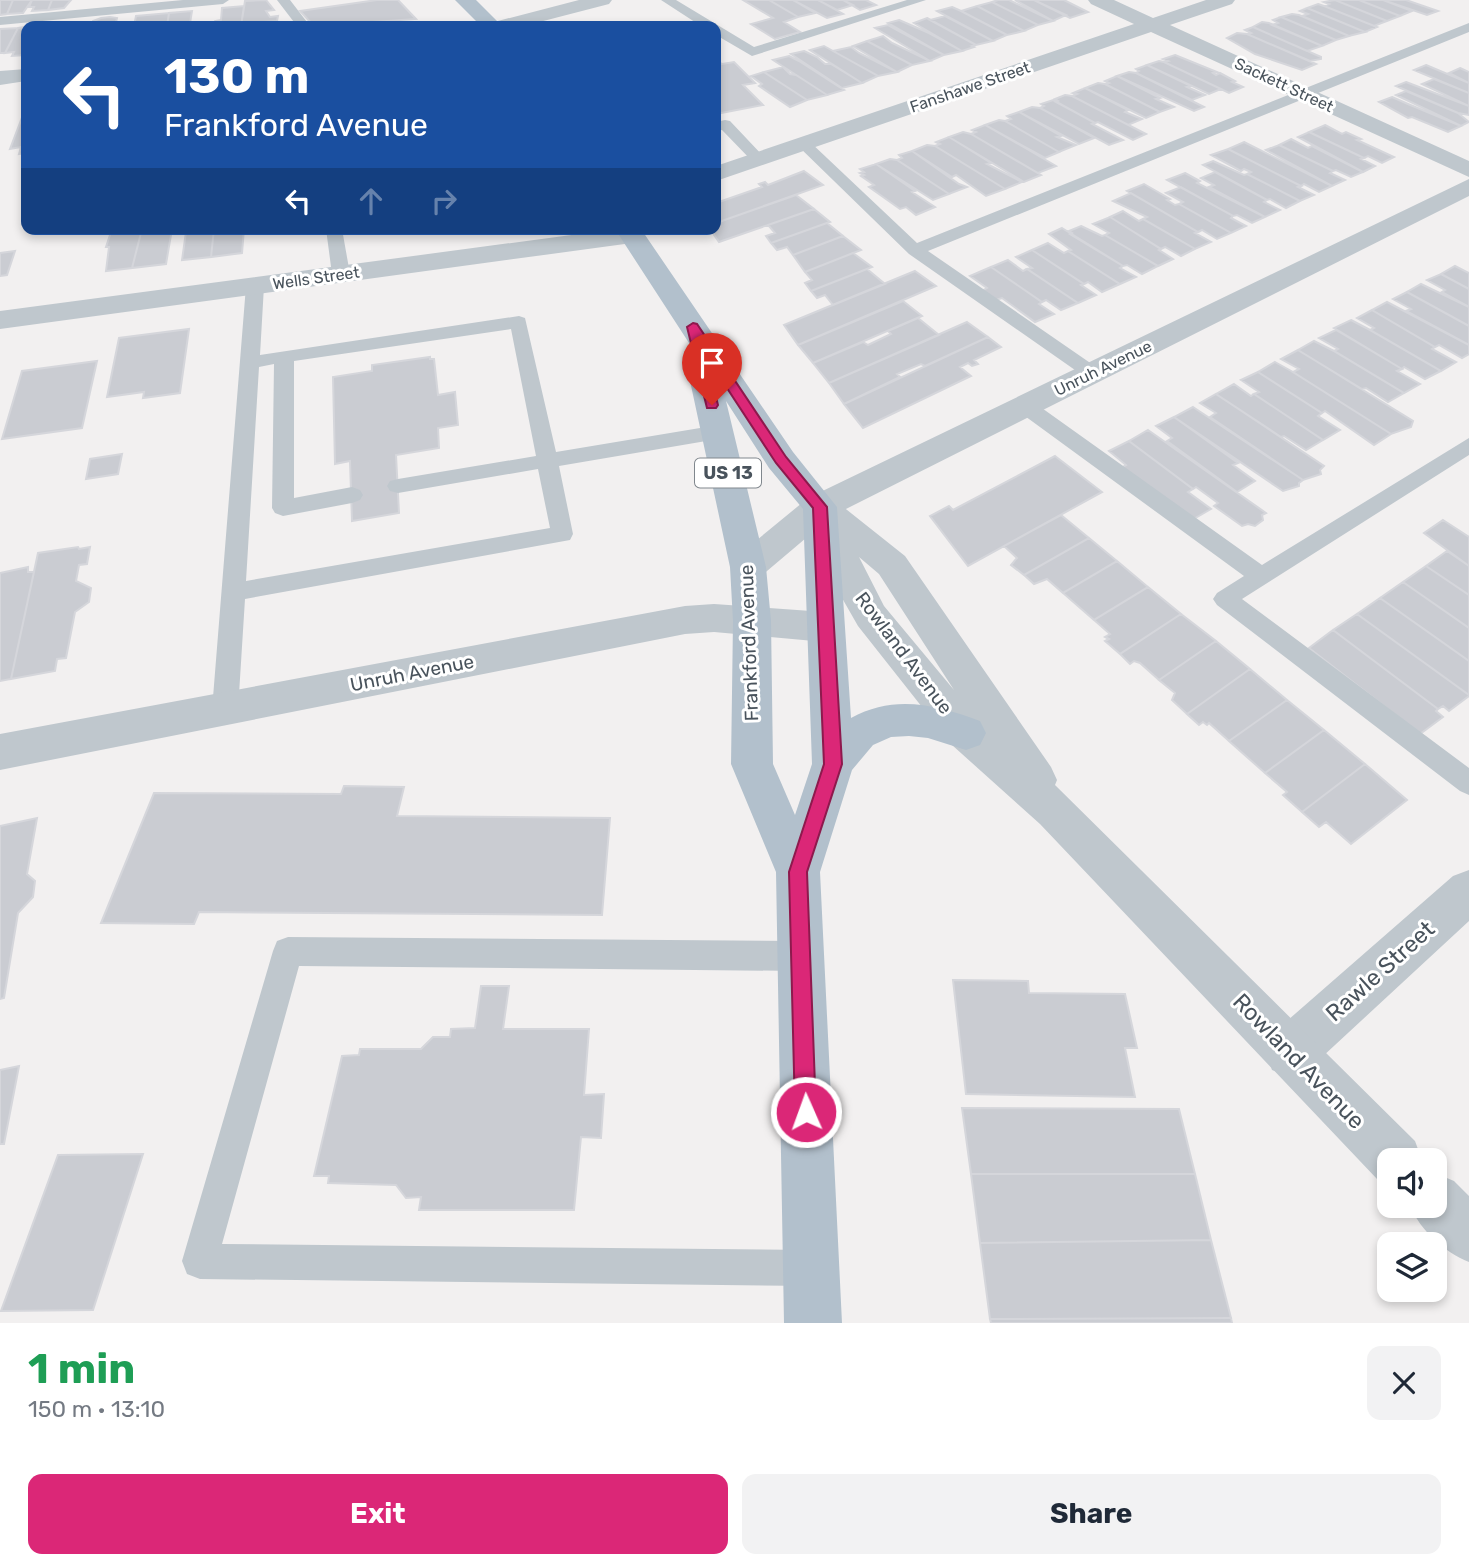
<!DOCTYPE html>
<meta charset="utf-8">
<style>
:root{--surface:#fff;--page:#f2f2f3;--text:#1f2937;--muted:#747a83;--accent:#db2777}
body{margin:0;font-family:Rubik,sans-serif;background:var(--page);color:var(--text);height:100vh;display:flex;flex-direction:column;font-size:26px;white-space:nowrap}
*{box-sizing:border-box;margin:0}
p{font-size:23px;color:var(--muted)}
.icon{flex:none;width:38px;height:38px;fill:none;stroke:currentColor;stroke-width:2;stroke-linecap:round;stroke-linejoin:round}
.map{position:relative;height:1323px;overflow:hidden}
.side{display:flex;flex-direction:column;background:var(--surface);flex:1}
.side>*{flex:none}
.guide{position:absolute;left:21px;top:21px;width:700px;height:214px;border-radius:14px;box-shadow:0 4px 10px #0003;background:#1a4fa0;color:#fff;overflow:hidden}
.fabs{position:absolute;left:1377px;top:1148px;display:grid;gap:14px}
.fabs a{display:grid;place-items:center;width:70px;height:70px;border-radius:14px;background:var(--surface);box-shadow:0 4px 10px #0003;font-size:35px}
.pin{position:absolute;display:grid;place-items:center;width:60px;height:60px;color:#fff;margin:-72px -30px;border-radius:50% 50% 50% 0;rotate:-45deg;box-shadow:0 0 7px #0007}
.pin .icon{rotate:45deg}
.me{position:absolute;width:77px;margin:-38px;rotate:358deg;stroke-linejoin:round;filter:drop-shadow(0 0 5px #0008)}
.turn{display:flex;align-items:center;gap:24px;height:147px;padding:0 28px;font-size:32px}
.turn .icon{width:91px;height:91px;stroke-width:2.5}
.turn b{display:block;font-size:49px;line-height:60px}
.lanes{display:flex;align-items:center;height:66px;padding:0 28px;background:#0003;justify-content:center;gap:35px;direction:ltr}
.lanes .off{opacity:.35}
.round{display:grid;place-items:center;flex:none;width:74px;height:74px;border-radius:14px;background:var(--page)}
.head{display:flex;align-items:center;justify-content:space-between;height:119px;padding:0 28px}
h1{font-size:42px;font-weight:700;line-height:52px;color:#1e9e55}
.cta{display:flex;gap:14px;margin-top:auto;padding:14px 28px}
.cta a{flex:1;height:80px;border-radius:14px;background:var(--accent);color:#fff;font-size:28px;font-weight:700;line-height:80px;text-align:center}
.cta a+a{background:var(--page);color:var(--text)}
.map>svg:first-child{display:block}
.building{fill:#caccd2;stroke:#d5d6db;stroke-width:2}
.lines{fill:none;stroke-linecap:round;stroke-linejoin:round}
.service{fill:#bfc7cd;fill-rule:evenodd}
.minor{fill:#bfc7cd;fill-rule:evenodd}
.tertiary{fill:#bfc7cd;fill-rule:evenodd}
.primary{fill:#b2c0cc;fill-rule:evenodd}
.route{fill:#db2777;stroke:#8e194d;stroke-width:2}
.labels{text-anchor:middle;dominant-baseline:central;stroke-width:6;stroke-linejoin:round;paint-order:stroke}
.far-street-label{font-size:16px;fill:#49535c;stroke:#fff}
.shield{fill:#fff;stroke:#80878d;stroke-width:2}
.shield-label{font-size:18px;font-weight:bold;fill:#49535c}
.street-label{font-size:19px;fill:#49535c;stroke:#fff}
.near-street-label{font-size:23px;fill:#49535c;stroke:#fff}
</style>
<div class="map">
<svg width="1469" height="1323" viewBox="0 0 1469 1323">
<rect width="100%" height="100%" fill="#f2f0f0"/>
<path class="building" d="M0 0H13L7 14 0 15Z
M13 0H32L23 13 7 14Z
M32 0H52L48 10 32 11 34 7H29Z
M52 0H71L64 8 48 10Z
M266 0 274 10 266 11 270 17 278 16 277 21 265 22V26H241L245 1Z
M377 0H398L416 19 314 26 300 11Z
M743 0H769L798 17 784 22 800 32 775 39 751 24 773 18Z
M769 0H793L815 13 798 17Z
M793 0H818L843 14 827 18Z
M818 0H843L853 5 837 10Z
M843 0H866L876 5 860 10Z
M998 0H1009L1053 21 1038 25 992 2Z
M1015 0H1034L1066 15 1053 21Z
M1034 0H1064L1088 12 1070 18Z
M1335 0H1359L1400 16 1387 21Z
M1335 0 1387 21 1374 26 1324 6 1329 4 1324 2Z
M1359 0H1383L1412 11 1400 16Z
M1383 0H1406L1438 11 1427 15Z
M992 2 1038 25 1024 31 977 6Z
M1318 4 1324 6 1377 27 1365 32 1307 8Z
M244 6 241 26H214L215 21 221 20 222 8Z
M977 6 1024 31 1007 35 961 11Z
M952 7 961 11 1007 35 993 41 937 11Z
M1307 8 1365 32 1349 36 1302 16 1308 14 1300 11Z
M192 11 190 23H195V26H167L169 13Z
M169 13 167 26H134L136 16Z
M1292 14 1299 15 1349 36 1336 40 1281 17Z
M945 16 993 41 976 45 930 20Z
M1281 17 1336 40 1322 46 1272 25 1278 23 1273 20Z
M101 18 110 17 117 18 115 26H91L93 21Z
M927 18 976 45 972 46 974 47 962 51 914 23Z
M899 20 929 33 962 51 944 55 888 23Z
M1262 22 1269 23 1322 46 1307 51 1253 27Z
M888 25 899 31 944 55 930 61 875 28Z
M26 27V55L12 56 14 52 5 53 18 28Z
M1253 27 1321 57V59L1310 61 1247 34 1251 33 1245 30Z
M18 28 5 53H0V29Z
M1237 33 1247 34 1316 64 1302 70 1255 54 1227 38Z
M883 36 892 43 930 61 912 65 867 41Z
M867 41 912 65 897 72 853 46Z
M824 46 878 76 862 83 810 50Z
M851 47 859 53 897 72 878 76 833 51Z
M804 51 817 57 825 64H831L862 83 842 88 791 54Z
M1175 55 1217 72 1213 73 1216 75 1220 73 1235 81 1232 82 1243 87 1229 93 1164 62 1168 61 1163 59Z
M789 56 799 61 844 90 827 95 773 60Z
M716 60 722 64 734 62 755 83 743 85 763 105 716 114Z
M1159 61 1164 62 1221 89 1209 94 1147 65Z
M1147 65 1191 86 1187 87 1205 95 1192 100 1136 73 1139 71 1136 69Z
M1426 65 1469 83V93L1414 70Z
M783 67 790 74 796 75 827 95 807 100 764 72Z
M1460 68 1469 72V83L1449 73Z
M764 72 807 100 790 107 759 86 762 84 751 76Z
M1129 72 1136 73 1204 107 1194 111 1117 76Z
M1117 76 1160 98 1156 99 1174 107 1160 112 1105 84 1109 83 1105 81Z
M1434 79 1469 93V106L1422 84Z
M1406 82 1469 106V115L1458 113 1396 86Z
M1098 83 1105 84 1160 112 1146 118 1085 88Z
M1085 88 1128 110 1125 112 1142 119 1128 125 1072 96 1077 94 1073 93Z
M1406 91 1458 113 1469 122 1461 126 1396 95Z
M1065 95 1072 96 1146 134 1133 140 1098 122 1095 123 1056 102 1058 101 1055 99Z
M1392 97 1408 104 1461 126 1448 132 1412 117 1408 118 1379 102Z
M1053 100 1095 123 1092 124 1123 140 1109 145 1040 108 1044 106 1041 104Z
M26 107V153L19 154 21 147 10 149Z
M1032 107 1040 108 1094 138 1079 144 1019 112Z
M1019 112 1061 136 1057 137 1076 145 1059 152 1005 121 1011 119 1007 116Z
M999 120 1005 121 1059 152 1045 158 985 125Z
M985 125 1027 149 1056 166 1038 173 971 134 976 132 972 130Z
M1325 125 1342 134 1346 132 1361 139 1357 140 1394 157 1382 163 1368 156 1364 158 1309 132Z
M963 132 971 134 1041 175 1024 182 949 137Z
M1309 132 1364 158 1361 159 1375 166 1363 172 1298 137Z
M949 137 991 163 987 164 1022 182 1005 189 935 146 940 144 936 142Z
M1291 139 1308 148 1312 146 1363 172 1351 177 1336 170 1333 171 1279 145Z
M1244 142 1332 186 1319 192 1304 184 1301 186 1228 149Z
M927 145 935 146 1005 189 986 196 956 175 952 177 912 151Z
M1279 145 1333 171 1330 173 1345 180 1332 186 1266 150Z
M1228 149 1301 186 1298 187 1314 195 1300 201 1247 174 1251 172 1244 169 1241 171 1211 155Z
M912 151 959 184 967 187 949 194 897 160 902 158 899 155Z
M890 159 897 160 949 194 933 200 876 164Z
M1213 161 1244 175 1247 174 1300 201 1286 208 1270 199 1267 200 1203 165Z
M876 164 915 191 912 192 935 207 916 215 906 207 900 209 869 187 874 185 861 176 864 175 860 173 864 172 860 169Z
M804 171 823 185 716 223V203L762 187 759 184 765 182 768 185Z
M1215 172 1267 200 1264 202 1280 210 1265 217 1209 187 1214 185 1201 178Z
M1185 173 1200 181 1197 183 1265 217 1252 223 1237 215 1233 216 1167 180Z
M1144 184 1170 199 1167 200 1175 205 1179 204 1231 233 1217 239 1202 230 1198 232 1127 191Z
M1181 187 1233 216 1231 218 1246 226 1231 233 1179 204 1183 202 1166 193Z
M1131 193 1198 232 1195 233 1211 242 1195 249 1143 219 1147 217 1113 201Z
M796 195 814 209 719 242 710 229H716V223Z
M814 209 830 222 771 243 766 236 775 233 768 225Z
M1123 211 1139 221 1143 219 1195 249 1181 256 1165 247 1161 249 1110 217Z
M1110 217 1161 249 1159 250 1173 259 1158 266 1105 235 1109 233 1093 224Z
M827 223 843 236 793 255 787 247 777 250 771 243Z
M1081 226 1102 236 1105 235 1158 266 1142 274 1127 265 1123 266 1070 234 1072 233 1069 231Z
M1062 228 1123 266 1120 268 1136 277 1120 284 1068 251 1071 250 1049 234Z
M112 229H142L132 268 106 271 109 247H106Z
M142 229H172L166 264 132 268Z
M183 229H214L211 257 182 260 186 232 183 233Z
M214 229H244L242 253 211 257Z
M843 236 861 250 805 272 793 255Z
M1048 243 1064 253 1068 251 1120 284 1102 292 1088 282 1084 284 1032 250Z
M1032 250 1084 284 1081 285 1096 295 1078 303 1027 269 1032 268 1016 257Z
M15 251 7 275 0 276V253Z
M853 253 872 267 811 291 805 283 812 280 805 272Z
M1008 260 1023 271 1027 269 1078 303 1061 310 1046 300 1042 302 991 267Z
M1455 266 1469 273V289L1441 274Z
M991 267 1042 302 1039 304 1054 314 1035 322 1002 298 996 300 982 291 987 288 970 276Z
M867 269 885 284 833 305 825 295 817 298 811 291Z
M915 271 936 286 798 345 784 325Z
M1441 274 1469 289V307L1442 292 1445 290 1427 280Z
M1421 284 1469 307V326L1407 292Z
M1407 292 1469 326V345L1406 311 1411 309 1393 299Z
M903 301 922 316 813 363 798 345Z
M1387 302 1469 345V354L1462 358 1439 345 1435 347 1372 310Z
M1372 310 1435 347 1432 349 1456 362 1441 371 1370 330 1374 328 1357 318Z
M918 318 939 335 829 383 813 363 863 342 868 345 891 334 888 331Z
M1351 320 1370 330 1441 371 1425 379 1404 367 1402 369 1334 328Z
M967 322 988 337 925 366 921 364 897 374 900 377 844 404 829 383Z
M189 329 180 393 143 398 144 392 107 397 119 338Z
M1336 330 1402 369 1397 371 1420 384 1404 393 1334 351 1338 349 1319 338Z
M988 337 1001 347 974 360 978 364 972 366 968 363 960 367 971 376 863 428 844 404Z
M1314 341 1334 351 1404 393 1388 402 1366 388 1362 389 1298 350Z
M1298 350 1413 421 1411 427 1391 434 1293 372 1299 369 1281 359Z
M430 357V359H434L438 395 455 392 458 425 438 428 439 448 396 455 399 513 352 521 350 461 335 464 333 377 372 371V365Z
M97 361 82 428 2 439 22 371Z
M1275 362 1293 372 1391 434 1374 445 1325 411 1322 413 1258 372Z
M1258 372 1322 413 1318 416 1340 430 1323 440 1254 394 1259 392 1241 380Z
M1234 384 1251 396 1254 394 1323 440 1306 450 1284 436 1281 437 1216 394Z
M1216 394 1324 466 1320 470 1321 474 1303 480 1210 417 1216 413 1200 403Z
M1193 407 1303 480 1299 483V486L1283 491 1174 417Z
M1174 417 1238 463 1233 465 1255 481 1237 492 1167 441 1172 438 1156 426Z
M1148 430 1266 513 1262 515 1263 520 1255 526 1248 524 1242 526 1214 506 1218 503 1196 487 1193 489 1129 441Z
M1129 441 1193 489 1188 492 1211 509 1190 521 1121 468 1126 465 1109 451Z
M122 454 118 474 86 479 90 459Z
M1055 456 1102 492 968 566 930 516 949 506 953 510Z
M1061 515 1089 538 1024 575 1011 565 1017 558 1004 546Z
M1443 520 1469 537V566L1424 533Z
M1089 538 1117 561 1063 593 1047 579 1034 584 1024 575Z
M78 547 79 549 90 547 87 564 79 565 76 581 91 588 89 602 75 612 66 658 57 659 55 671 11 679 38 553Z
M1447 551 1469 566V595L1426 566Z
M1117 561 1148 587 1094 620 1063 593Z
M1426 566 1469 595V628L1403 582Z
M28 567V572H34L11 679 0 681V573Z
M1403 582 1469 628V661L1380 598Z
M1148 587 1181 614 1120 654 1105 641 1109 639 1105 637 1110 634 1094 620Z
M1380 598 1469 661V695L1357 614Z
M1181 614 1216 641 1159 680 1140 663 1134 661 1130 664 1120 654Z
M1357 614 1469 695V696L1449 711 1443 706 1438 709 1333 630Z
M1333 630 1438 709 1436 711 1443 717 1420 734 1309 648Z
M1216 641 1250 669 1187 714 1172 700 1175 693 1159 680Z
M1250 669 1287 700 1229 741 1209 723 1207 725 1203 722 1199 725 1187 714Z
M1287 700 1324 730 1265 773 1229 741Z
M1324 730 1365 764 1302 812 1283 795 1287 792 1265 773Z
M1365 764 1407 800 1351 844 1326 822 1319 827 1302 812Z
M344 786 404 787 397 816 610 818 602 915 199 912 194 924 101 923 154 793 341 794Z
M37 818 27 874 35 881 33 897 18 913 4 998 0 999V826Z
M953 980 1028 981 1029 993 1125 994 1137 1048H1125L1135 1097 966 1094Z
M481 986H509L503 1029H589L584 1095 604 1094 601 1138 581 1137 574 1210H419L421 1197 406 1198 396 1185 328 1183 329 1176H314L342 1056 359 1055 360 1049H421L433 1037H450L451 1029 475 1028Z
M19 1066 4 1144H0V1070Z
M962 1108 1179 1109 1195 1174H971Z
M143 1154 93 1310 1 1311 58 1155Z
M971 1174H1195L1211 1240 980 1243Z
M1211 1240 1231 1318 990 1319 980 1243Z
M1231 1318 1232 1323H991L990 1319Z"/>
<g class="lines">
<path class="service" d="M183 0H229L223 4 0 25V17Z
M277 0H290L310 26H297Z
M661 0H676L754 47 907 0H926L752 56 716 35V26H701Z
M1469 23V32L928 251 1099 369 1102 373 1099 377H1085L909 254 796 144 799 141H809L917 243Z
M725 120 730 121 764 157 767 160 764 163H754L722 130 716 131V122Z
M326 229H342L350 274 347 278 341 279 332 274Z
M255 281 264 286 260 355 519 316 525 318 556 452 718 425 725 427 728 432 725 437 718 439 559 466 573 534 570 540 245 599 238 710 234 717 225 720 216 717 212 710 246 286ZM511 329 536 456 398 479 390 481 387 486 390 491 398 493 538 469 550 528 246 581 259 367 274 364 272 508 275 513 283 516 352 503 360 500 363 495 360 490 352 487 294 498V361Z
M1025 400 1032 401 1262 565 1469 438V455L1242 599 1469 768V795L1460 791 1217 605 1213 599 1217 593 1244 576 1018 411 1015 406 1018 401Z
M288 937 800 941 811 946 815 956 811 966 800 971 299 966 222 1244 812 1250 825 1255 830 1268 825 1281 812 1286 200 1279 187 1274 182 1261 273 951 277 941Z"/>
<path class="minor" d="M579 0H612L609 4 524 26H491L494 22Z
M1088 0H1114L1153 18 1206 0H1235L1232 4 1170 25 1469 161V177L1151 32 716 181V166L1134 24 1091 4Z
M26 69V81L0 85V71Z
M1469 179V196L832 516 761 576 748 580 735 576 730 567 735 558 808 498Z
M616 229H641L645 235 641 241 632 243 0 329V311Z
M714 604 825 612 838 617 844 627 838 637 825 642 714 632 685 634 0 770V734L685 606Z
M1469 870V921L1308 1070 1290 1077 1272 1070 1265 1052 1272 1034 1453 876Z"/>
<path class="tertiary" d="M820 495 832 498 905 556 1051 767 1057 780 1055 785 1415 1141 1422 1160H1390V1184L1377 1179 1040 824 952 745 858 626 834 584 803 507 808 498ZM859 557 879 574 954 690 884 606Z
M1435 1173 1454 1181 1469 1196V1262C1444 1252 1421 1231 1410 1206H1435Z"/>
<path class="primary" d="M455 0H476L502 26H481Z
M615 229H641L793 452 837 507 851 718C895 694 936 705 980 721L986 733 980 745 966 750 928 738 909 736 891 737 873 745 852 770 820 872 842 1323H784L776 872 731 764 733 621 730 567 684 353 691 346ZM726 401 769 468 803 509 812 764 795 815 773 764 771 621 766 567Z"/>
</g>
<path class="route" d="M693 323 697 324 786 457 827 507 842 764 807 872 816 1112 813 1120 806 1123 798 1120 795 1112 789 872 824 764 813 508 776 463 706 356 718 405 716 408H707L687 327Z"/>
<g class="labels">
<g class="far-street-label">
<text transform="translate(1284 85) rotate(25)">Sackett Street</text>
<text transform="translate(970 87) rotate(-19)">Fanshawe Street</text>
<text transform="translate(316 278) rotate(-8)">Wells Street</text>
<text transform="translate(1103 368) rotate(-26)">Unruh Avenue</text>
</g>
<rect class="shield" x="695" y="458.5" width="66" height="29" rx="5"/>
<g class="shield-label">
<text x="728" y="473">US 13</text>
</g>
<g class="street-label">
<text transform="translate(749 643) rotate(-92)">Frankford Avenue</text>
<text transform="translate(904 653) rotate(53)">Rowland Avenue</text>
<text transform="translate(412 673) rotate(-11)">Unruh Avenue</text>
</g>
<g class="near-street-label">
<text transform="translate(1380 971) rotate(-42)">Rawle Street</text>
<text transform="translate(1299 1061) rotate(46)">Rowland Avenue</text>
</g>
</g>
</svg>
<div class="fabs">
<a><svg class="icon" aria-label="sound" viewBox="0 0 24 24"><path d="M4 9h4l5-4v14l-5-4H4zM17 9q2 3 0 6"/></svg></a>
<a><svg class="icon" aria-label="layers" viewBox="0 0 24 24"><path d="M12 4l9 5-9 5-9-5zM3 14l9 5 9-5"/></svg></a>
</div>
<div class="pin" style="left:712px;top:405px;background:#d93025"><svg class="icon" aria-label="arrive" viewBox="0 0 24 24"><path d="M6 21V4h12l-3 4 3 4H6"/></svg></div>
<svg class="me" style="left:806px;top:1112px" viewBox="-20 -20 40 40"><circle r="17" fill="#db2777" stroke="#fff" stroke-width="3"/><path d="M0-11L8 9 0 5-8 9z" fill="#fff"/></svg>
<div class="guide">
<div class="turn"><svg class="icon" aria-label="left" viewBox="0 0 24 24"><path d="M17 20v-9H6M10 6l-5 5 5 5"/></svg><div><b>130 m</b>Frankford Avenue</div></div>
<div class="lanes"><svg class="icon" aria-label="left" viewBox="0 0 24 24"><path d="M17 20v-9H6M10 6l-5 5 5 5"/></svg><svg class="icon off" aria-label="ahead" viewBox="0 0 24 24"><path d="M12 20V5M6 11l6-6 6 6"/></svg><svg class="icon off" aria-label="right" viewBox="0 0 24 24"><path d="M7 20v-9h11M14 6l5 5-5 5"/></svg></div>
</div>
</div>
<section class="side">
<div class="head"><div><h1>1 min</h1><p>150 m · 13:10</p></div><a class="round"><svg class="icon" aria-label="close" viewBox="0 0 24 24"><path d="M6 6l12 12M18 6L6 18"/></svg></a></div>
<div class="cta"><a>Exit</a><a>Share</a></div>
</section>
